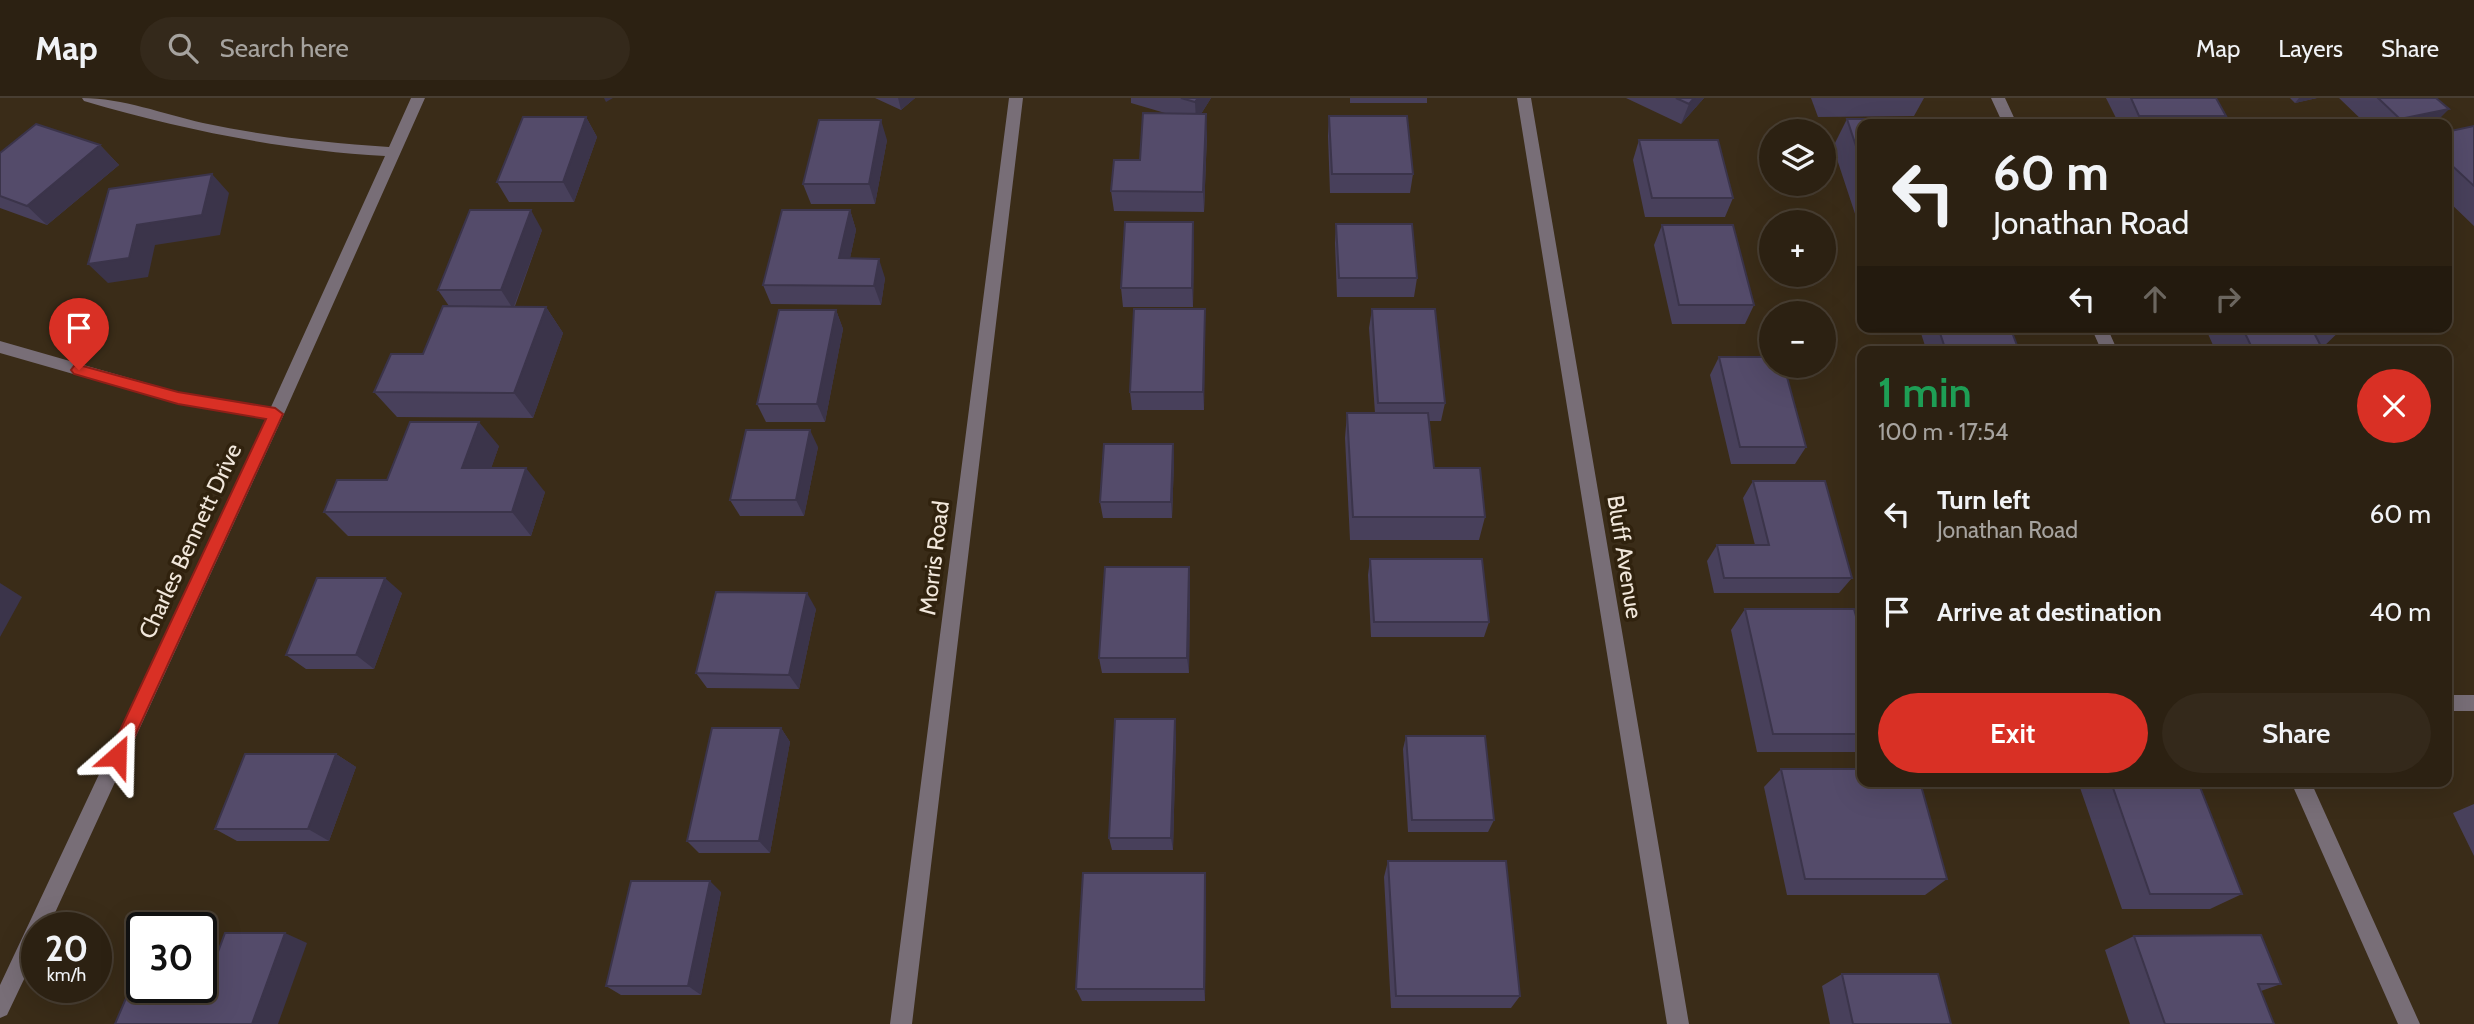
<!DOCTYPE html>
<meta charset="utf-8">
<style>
:root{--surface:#2c2112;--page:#34291b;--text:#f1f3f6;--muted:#a6a39f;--line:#483e32;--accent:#d93025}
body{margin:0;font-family:Cabin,sans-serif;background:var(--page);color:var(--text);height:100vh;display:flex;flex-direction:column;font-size:26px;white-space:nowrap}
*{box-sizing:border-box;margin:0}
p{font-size:23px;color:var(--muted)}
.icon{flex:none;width:38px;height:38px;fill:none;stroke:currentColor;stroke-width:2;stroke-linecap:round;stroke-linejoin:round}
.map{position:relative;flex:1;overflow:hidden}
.side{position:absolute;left:1857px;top:248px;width:595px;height:441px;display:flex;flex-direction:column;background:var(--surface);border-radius:14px;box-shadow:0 7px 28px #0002,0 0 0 2px var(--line)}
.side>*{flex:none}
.top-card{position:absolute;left:1857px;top:21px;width:595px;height:214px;border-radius:14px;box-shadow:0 7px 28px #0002,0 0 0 2px var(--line);background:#2c2112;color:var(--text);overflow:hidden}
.fabs{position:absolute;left:1759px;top:21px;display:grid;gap:14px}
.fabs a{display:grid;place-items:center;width:77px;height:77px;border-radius:50%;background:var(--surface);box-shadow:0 7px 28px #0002,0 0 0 2px var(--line);font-size:35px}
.speed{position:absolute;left:21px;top:814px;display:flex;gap:14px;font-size:35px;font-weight:700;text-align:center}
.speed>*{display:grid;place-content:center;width:91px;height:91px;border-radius:50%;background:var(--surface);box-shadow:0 7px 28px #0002,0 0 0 2px var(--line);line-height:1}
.speed small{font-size:18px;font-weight:400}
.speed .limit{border:4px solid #111;border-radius:10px;background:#fff;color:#111}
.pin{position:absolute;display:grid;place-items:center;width:60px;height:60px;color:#fff;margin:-72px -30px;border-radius:50% 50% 50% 0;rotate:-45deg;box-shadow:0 0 7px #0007}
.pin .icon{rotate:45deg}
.me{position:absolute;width:77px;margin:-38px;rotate:25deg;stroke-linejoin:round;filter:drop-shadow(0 0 5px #0008)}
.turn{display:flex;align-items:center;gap:24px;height:147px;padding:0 21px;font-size:32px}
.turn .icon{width:91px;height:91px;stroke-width:2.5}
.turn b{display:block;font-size:49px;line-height:60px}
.lanes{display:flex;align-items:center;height:66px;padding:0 21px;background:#0003;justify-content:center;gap:35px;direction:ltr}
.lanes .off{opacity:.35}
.round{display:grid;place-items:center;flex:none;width:74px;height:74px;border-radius:37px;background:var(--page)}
.headline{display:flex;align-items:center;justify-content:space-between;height:119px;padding:0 21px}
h1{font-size:42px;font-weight:600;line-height:52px;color:#1e9e55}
.button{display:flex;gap:14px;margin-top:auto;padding:14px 21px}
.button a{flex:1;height:80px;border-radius:42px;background:var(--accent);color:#fff;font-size:28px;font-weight:600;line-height:80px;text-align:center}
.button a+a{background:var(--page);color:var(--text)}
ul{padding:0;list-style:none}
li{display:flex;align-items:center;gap:21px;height:98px;padding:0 21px}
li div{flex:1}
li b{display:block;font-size:26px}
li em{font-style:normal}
header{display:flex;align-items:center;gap:42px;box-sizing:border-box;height:98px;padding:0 35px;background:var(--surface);border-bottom:2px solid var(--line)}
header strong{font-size:33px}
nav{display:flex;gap:38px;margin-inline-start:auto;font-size:24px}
.search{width:490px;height:63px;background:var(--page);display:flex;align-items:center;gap:18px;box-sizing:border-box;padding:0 24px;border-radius:38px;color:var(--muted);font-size:26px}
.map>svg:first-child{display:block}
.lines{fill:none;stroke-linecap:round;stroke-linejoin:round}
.minor{fill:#786e77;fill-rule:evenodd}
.wall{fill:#48405b}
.shaded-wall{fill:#3b344a}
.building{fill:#544b6a;stroke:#3b344a;stroke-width:2}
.route{fill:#d93025;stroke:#8d1f18;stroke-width:2}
.labels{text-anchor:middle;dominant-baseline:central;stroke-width:7;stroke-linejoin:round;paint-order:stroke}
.street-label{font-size:23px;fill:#f1e7db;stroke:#30220e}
</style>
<header>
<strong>Map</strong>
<div class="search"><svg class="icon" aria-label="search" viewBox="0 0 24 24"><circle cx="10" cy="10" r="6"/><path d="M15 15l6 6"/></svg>Search here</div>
<nav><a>Map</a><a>Layers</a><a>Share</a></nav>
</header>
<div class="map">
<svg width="2474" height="926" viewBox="0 0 2474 926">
<rect width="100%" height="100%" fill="#3a2c18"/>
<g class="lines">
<path class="minor" d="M82 0C123 0 163 16 203 25 264 38 326 45 389 49L411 0H425L284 316 48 830H37V854L7 917 0 920V887L266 321 178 306 0 255V243L178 294 271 309 385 58C282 52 183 32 84 3Z
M1009 0H1023L912 926H890Z
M1517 0H1531L1689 926H1667Z
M1991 0H2005L2017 26H2003Z
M2091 229H2107L2118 254H2102Z
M2446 597H2474V613H2446Z
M2291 684H2311L2420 926H2398Z"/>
</g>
<path class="wall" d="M875 0H915L901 12Z
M1131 0H1211L1201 16 1207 36 1204 114 1114 113 1111 93 1140 62 1165 15 1131 5Z
M1350 0H1427V5H1350Z
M1626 0H1704L1681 26Z
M1811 0H1924L1914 18 1818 19Z
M2106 0H2216L2226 18 2219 26H2119Z
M2290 0H2317L2295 5Z
M2339 0H2436L2434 26H2366Z
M1329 18 1413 76 1410 95H1330L1328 38Z
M586 19 597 39 574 104H509L497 84Z
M1847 21 1862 26V137L1833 49Z
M2474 28V128L2446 101V34Z
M887 42 875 106H811L803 86Z
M1639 42 1733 100 1725 119H1645L1633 62Z
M100 47 119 67 47 127 0 110V55Z
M850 112 856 132 850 160 885 180 881 207 771 206 763 187Z
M1336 126 1417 180 1414 199H1337L1335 145Z
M1662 127 1754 207 1745 226H1672L1654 147Z
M542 132 515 208 546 209 563 235 533 320 397 319 374 294 423 256 449 208 438 192Z
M1194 143 1193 209H1123L1121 190Z
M1205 211 1204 312H1132L1130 294Z
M1372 211 1445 305 1441 323H1429L1434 370 1485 419 1479 442H1350L1345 340 1347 315H1375L1369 230Z
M836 212 843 231 825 324H766L757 306Z
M1919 229H2010L2018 250 2015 254H1927Z
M2205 229H2344L2322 250 2324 254H2216Z
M1719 259 1806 349 1795 366H1731L1710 277Z
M1173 346 1174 363 1172 420H1103L1100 404Z
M499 348 491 370 545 394 531 438H348L324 414 387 382Z
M818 349 804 418H740L730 402Z
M1753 383 1852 480 1839 495H1714L1707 463 1717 447H1755L1743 400Z
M1370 461 1489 524 1484 539H1371L1368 477Z
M1189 469 1190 485 1189 575H1102L1099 560Z
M402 495 374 571H306L286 557Z
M816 511 799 591 707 590 696 575Z
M1745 511 1862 540V654H1757L1731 532Z
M781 630 790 644 770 755H699L687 743Z
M1176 635 1173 752H1112L1109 740Z
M1406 638 1494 722 1488 734H1408L1403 651Z
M336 656 356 669 329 743H237L215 731Z
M1781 671 1947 781 1925 797H1787L1764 689Z
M2078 684H2198L2242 796 2210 811H2122Z
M2474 706V758L2453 715Z
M1388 763 1520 898 1511 910H1391L1384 779Z
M1205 775 1206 791 1205 903H1082L1076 891Z
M721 794 701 897H621L606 888Z
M2134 838 2281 886 2261 893 2274 926H2130L2105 852Z
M1842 876 1951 926H1830L1822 888Z"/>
<path class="shaded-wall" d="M604 0H613L606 4Z
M898 0H915L901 12Z
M1198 0H1211L1196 24 1195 4Z
M1694 0H1704L1681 26 1689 6Z
M2299 0H2317L2295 5Z
M2449 11 2434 26H2395L2400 21Z
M1206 16 1207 36 1204 114 1203 94Z
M586 19 597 39 574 104 563 84Z
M881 22 887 42 875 106 869 86Z
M100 47 119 67 47 127 27 108Z
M212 76 229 95 220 137 155 147 148 179 108 185 88 166 137 127Z
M531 112 542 132 513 211 501 192Z
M850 112 856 132 846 179 839 160Z
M1193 124 1194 143 1193 209 1192 190Z
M879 161 885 180 881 207 874 188Z
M546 209 563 235 533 320 514 295Z
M1205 211V230L1204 312 1203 294Z
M836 212 843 231 825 324 817 306Z
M479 324 499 348 483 394 462 370Z
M810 332 818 349 804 418 796 402Z
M1173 346 1174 363 1172 420 1171 404Z
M526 370 545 394 531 438 512 414Z
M1189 469 1190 485 1189 575 1187 560Z
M385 480 402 495 374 571 356 557Z
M0 485 22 499 0 539Z
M807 495 816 511 799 591 789 577Z
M1175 621 1176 635 1173 752 1171 740Z
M781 630 790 644 770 755 759 743Z
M336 656 356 669 329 743 308 731Z
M1205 775 1206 791 1205 903 1204 891Z
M710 783 721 794 701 897 688 888Z
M285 835 307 845 278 926H252Z"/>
<path class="building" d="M1181 0H1198L1195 4Z
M1676 0H1694L1689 6Z
M2131 0H2216L2226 18H2139Z
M2378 0H2436L2449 11 2400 21Z
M1143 15 1206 16 1203 94 1111 93 1114 62H1140Z
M1329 18H1407L1413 76H1332Z
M523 19H586L563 84H497Z
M1847 21H1910L1912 26H1862V66Z
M819 22H881L869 86H803Z
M36 26 100 47 27 108 0 98V55Z
M2474 28V88L2446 62V34Z
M1639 42H1718L1733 100H1652Z
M212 76 202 117 137 127 129 160 88 166 109 91Z
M470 112H531L501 192H438Z
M782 112H850L839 160 879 161 874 188 763 187Z
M1125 124H1193L1192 190H1121Z
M1336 126H1412L1417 180H1339Z
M1662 127H1733L1754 207H1679Z
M443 208 546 209 514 295 374 294 391 256H423Z
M1134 211H1205L1203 294H1130Z
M1372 211H1435L1445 305H1378Z
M779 212H836L817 306H757Z
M1938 229H2010L2018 250H1945Z
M2242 229H2311L2324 254H2254Z
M1719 259H1771V268H1784L1806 349H1740Z
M1347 315H1428L1434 370H1480L1485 419H1353Z
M410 324H479L462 370H526L512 414H324L337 382H387Z
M746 332H810L796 402H730Z
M1104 346H1173L1171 404H1100Z
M1753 383H1825L1852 480H1724L1717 447H1769Z
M1370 461H1482L1489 524H1374Z
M1105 469H1189L1187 560H1099Z
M317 480H385L356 557H286Z
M716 494 807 495 789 577 696 575Z
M1745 511H1854L1862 540V636H1773Z
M1115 621H1175L1171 740H1109Z
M712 630H781L759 743H687Z
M1406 638H1485L1494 722H1412Z
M245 656H336L308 731H215Z
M1781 671H1862V684H1920L1947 781H1805Z
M2111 684H2198L2242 796H2150Z
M1388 763H1506L1520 898H1396Z
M1083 775H1205L1204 891H1076Z
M631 783H710L688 888H606Z
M225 835H285L252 926H115L139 870H142V889H201V870H212Z
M2261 837 2281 886H2258L2274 926H2165L2134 838Z
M1842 876H1938L1951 926H1853Z"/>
<path class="route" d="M79 267 178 294 275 310 283 316 123 664 117 666 111 664 108 658 266 321 178 306 74 276 71 272 74 268Z"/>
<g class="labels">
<g class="street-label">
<text transform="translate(190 443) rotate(-65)">Charles Bennett Drive</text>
<text transform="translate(1625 459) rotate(81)">Bluff Avenue</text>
<text transform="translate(934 460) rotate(-83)">Morris Road</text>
</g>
</g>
</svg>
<div class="fabs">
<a><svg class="icon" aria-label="layers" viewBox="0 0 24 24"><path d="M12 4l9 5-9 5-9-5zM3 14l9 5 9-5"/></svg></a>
<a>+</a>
<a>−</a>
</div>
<div class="speed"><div>20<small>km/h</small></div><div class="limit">30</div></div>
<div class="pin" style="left:79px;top:272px;background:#d93025"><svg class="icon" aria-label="arrive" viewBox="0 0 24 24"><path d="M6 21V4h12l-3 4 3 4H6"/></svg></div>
<svg class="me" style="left:117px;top:658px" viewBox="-20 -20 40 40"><path d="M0-17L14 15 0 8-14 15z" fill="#d93025" stroke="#fff" stroke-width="4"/></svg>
<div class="top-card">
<div class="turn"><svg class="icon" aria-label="left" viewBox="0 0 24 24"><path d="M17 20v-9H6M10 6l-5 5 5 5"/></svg><div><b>60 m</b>Jonathan Road</div></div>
<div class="lanes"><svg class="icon" aria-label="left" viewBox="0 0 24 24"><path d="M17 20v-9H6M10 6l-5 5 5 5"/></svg><svg class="icon off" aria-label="ahead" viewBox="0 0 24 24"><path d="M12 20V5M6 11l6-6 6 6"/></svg><svg class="icon off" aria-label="right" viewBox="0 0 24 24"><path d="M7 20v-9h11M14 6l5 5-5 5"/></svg></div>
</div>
<section class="side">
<div class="headline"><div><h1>1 min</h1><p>100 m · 17:54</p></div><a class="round" style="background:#d93025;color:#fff"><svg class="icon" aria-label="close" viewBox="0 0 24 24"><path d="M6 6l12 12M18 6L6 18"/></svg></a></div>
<ul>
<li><svg class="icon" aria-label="left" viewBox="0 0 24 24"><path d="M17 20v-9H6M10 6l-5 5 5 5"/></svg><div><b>Turn left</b><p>Jonathan Road</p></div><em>60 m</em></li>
<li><svg class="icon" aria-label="arrive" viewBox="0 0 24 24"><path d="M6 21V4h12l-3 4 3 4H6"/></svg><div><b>Arrive at destination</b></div><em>40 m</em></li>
</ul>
<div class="button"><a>Exit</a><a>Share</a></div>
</section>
</div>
